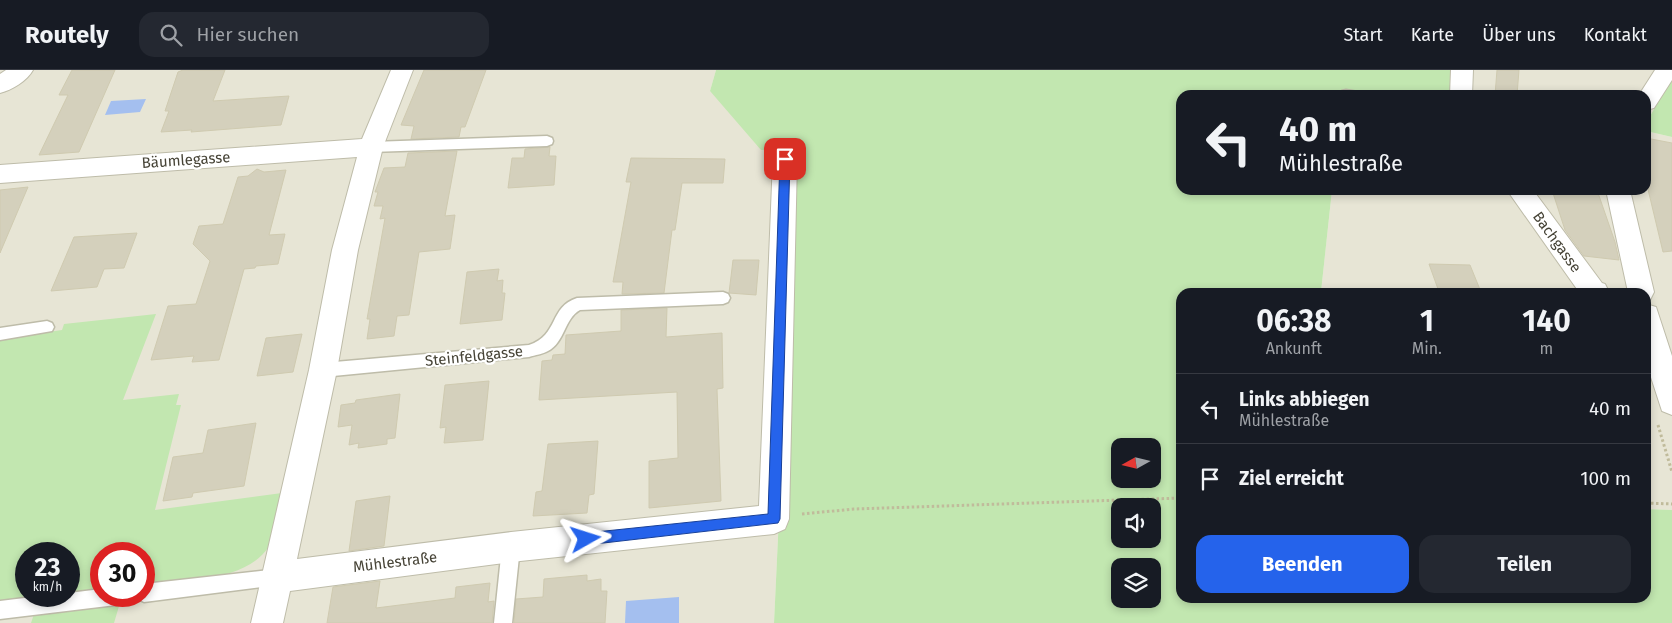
<!DOCTYPE html>
<html lang="de">
<meta charset="utf-8">
<style>
:root{--surface:#171b24;--page:#242831;--text:#f1f3f6;--muted:#9ea1a6;--line:#363941;--accent:#2563eb}
body{margin:0;font-family:"Fira Sans",sans-serif;background:var(--page);color:var(--text);height:100vh;display:flex;flex-direction:column;font-size:19px;white-space:nowrap}
*{box-sizing:border-box;margin:0}
p{font-size:16px;color:var(--muted)}
.icon{flex:none;width:28px;height:28px;fill:none;stroke:currentColor;stroke-width:2;stroke-linecap:round;stroke-linejoin:round}
.map{position:relative;flex:1;overflow:hidden}
.drawer{position:absolute;left:1176px;top:218px;width:475px;height:315px;display:flex;flex-direction:column;background:var(--surface);border-radius:15px;box-shadow:0 2px 8px #0003}
.drawer>*{flex:none}
.banner{position:absolute;left:1176px;top:20px;width:475px;height:105px;border-radius:15px;box-shadow:0 2px 8px #0003;background:#171b24;color:var(--text);overflow:hidden}
.needle{width:32px;rotate:262deg}
.fabs{position:absolute;left:1111px;top:368px;display:grid;gap:10px}
.fabs a{display:grid;place-items:center;width:50px;height:50px;border-radius:10px;background:var(--surface);box-shadow:0 2px 8px #0003;font-size:25px}
.speed{position:absolute;left:15px;top:472px;display:flex;gap:10px;font-size:25px;font-weight:700;text-align:center}
.speed>*{display:grid;place-content:center;width:65px;height:65px;border-radius:50%;background:var(--surface);box-shadow:0 2px 8px #0003;line-height:1}
.speed small{font-size:12px;font-weight:400}
.speed .limit{border:8px solid #d22;background:#fff;color:#111}
.pin{position:absolute;display:grid;place-items:center;width:42px;height:42px;color:#fff;margin:-21px;border-radius:10px;box-shadow:0 2px 8px #0006}
.me{position:absolute;width:55px;margin:-28px;rotate:84deg;stroke-linejoin:round;filter:drop-shadow(0 0 4px #0008)}
.turn{display:flex;align-items:center;gap:18px;height:105px;padding:0 20px;font-size:22px}
.turn .icon{width:65px;height:65px;stroke-width:2.5}
.turn b{display:block;font-size:35px;line-height:42px}
.eta{display:flex;justify-content:space-evenly;align-items:center;height:85px;text-align:center}
.eta b{font-size:30px;font-weight:700;line-height:35px}
.primary-button{display:flex;gap:10px;margin-top:auto;padding:10px 20px}
.primary-button a{flex:1;height:58px;border-radius:15px;background:var(--accent);color:#fff;font-size:20px;font-weight:700;line-height:58px;text-align:center}
.primary-button a+a{background:var(--page);color:var(--text)}
ul{padding:0;list-style:none}
li{display:flex;align-items:center;gap:15px;height:70px;padding:0 20px;border-top:1px solid var(--line)}
li div{flex:1}
li b{display:block;font-size:19px}
li em{font-style:normal}
header{display:flex;align-items:center;gap:30px;box-sizing:border-box;height:70px;padding:0 25px;background:var(--surface);border-bottom:1px solid var(--line)}
header strong{font-size:24px}
nav{display:flex;gap:28px;margin-inline-start:auto;font-size:18px}
.search{width:350px;height:45px;background:var(--page);display:flex;align-items:center;gap:12px;box-sizing:border-box;padding:0 18px;border-radius:15px;color:var(--muted);font-size:19px}
.map>svg:first-child{display:block}
.residential{fill:#e7e5d5;fill-rule:evenodd}
.green{fill:#c2e7b0;fill-rule:evenodd}
.water{fill:#a4bfef}
.building{fill:#d4d0bc;stroke:#cfcab0}
.lines{fill:none;stroke-linecap:round;stroke-linejoin:round}
.service-casing{stroke:#bebca9;stroke-width:3}
.minor-casing{stroke:#bebca9;stroke-width:2}
.path{stroke:#c0bb9b;stroke-width:3;stroke-dasharray:2.5 2.5;stroke-linecap:butt}
.service{fill:#fff;fill-rule:evenodd}
.minor{fill:#fff;fill-rule:evenodd}
.route{fill:#2563eb;stroke:#184099}
.labels{text-anchor:middle;dominant-baseline:central;stroke-width:4.5;stroke-linejoin:round;paint-order:stroke}
.street-label{font-size:15px;fill:#464336;stroke:#fff}
</style>
<header>
<strong>Routely</strong>
<div class="search"><svg class="icon" aria-label="search" viewBox="0 0 24 24"><circle cx="10" cy="10" r="6"/><path d="M15 15l6 6"/></svg>Hier suchen</div>
<nav><a>Start</a><a>Karte</a><a>Über uns</a><a>Kontakt</a></nav>
</header>
<div class="map">
<svg width="1672" height="553" viewBox="0 0 1672 553">
<rect width="100%" height="100%" fill="#f3f2e7"/>
<path class="residential" d="M0 0H716L710 21 793 81 792 168 774 553H0ZM26 484H69V526H26ZM101 484H144V526H101Z
M1455 0H1672V8L1646 53V25H1454Z
M1646 61 1672 67V440L1646 439V222H1321L1332 120H1646Z"/>
<path class="green" d="M716 0H1456L1455 25H1381L1335 20 1334 25H1181V120H1332L1321 222H1181V528H1646V439L1672 440V553H774L792 168 793 81 761 80 710 21ZM1120 376H1152V409H1120ZM1120 436H1152V469H1120ZM1120 496H1152V529H1120Z
M1672 8V67L1646 61V53Z
M156 244 123 330 179 324 176 335H181L155 440 282 423C279 437 276 463 269 476 249 511 180 512 144 517V484H101V526H122L114 553H31L34 544 0 547V269L62 260 64 254ZM26 484H69V526H26Z"/>
<path class="water" d="M146 29 140 42 105 45 111 31Z
M679 527V553H625L626 531Z"/>
<path class="building" d="M72 0H115L79 82 39 85 68 25H59Z
M183 0H225L213 31 289 26 281 55 191 62 192 60 161 62 169 41H165L178 2Z
M424 0H486L465 57H461L459 67 411 69 414 56 401 55Z
M1497 0H1519L1517 25H1495Z
M1646 68 1672 73V181L1663 182 1646 111Z
M550 77 549 86H556L554 115 508 118 512 88H524L525 79Z
M457 81 445 146 455 145 450 179 419 182 409 245 397 246 394 266 367 269 370 249H367L385 148 380 149 383 136H374L378 122H375L384 98 405 97 408 83Z
M631 88 725 89 723 113H682L675 160H672L664 223 622 224 623 212H613L631 112H626Z
M257 99 264 102 286 100 269 165 285 164 278 194 256 196 255 198 244 199 219 290 192 292 194 286 151 290 168 236 196 234 210 191 193 174 199 156 223 154 238 107 248 106Z
M28 117 0 183V120Z
M1552 120H1597L1615 172 1619 190 1584 186 1565 160Z
M137 163 124 198 104 199 97 217 51 221 74 167Z
M733 190H759L756 225 729 223Z
M1429 194 1470 195 1481 222H1444L1442 219H1438Z
M499 199 497 211 503 210 502 223H505L502 250 460 254 467 202Z
M667 238 666 267 722 263 723 318 717 319 721 431 649 438V391L678 388 677 322 539 330 542 291 552 290 553 285 565 284 566 265 621 261V240Z
M302 264 293 302 257 306 266 268Z
M489 311 483 370 444 373 446 357 440 358 445 315Z
M400 324 395 368 387 369V374L358 378 359 373 349 375 352 355 338 357 341 335 355 333 356 330Z
M256 353 244 416 193 423 192 427 163 431 173 387 203 383 208 360Z
M598 371 594 424 589 425 587 443 533 446 536 422 542 421 548 374Z
M390 426 384 476 349 481 356 431Z
M587 505V511L601 509V521H607L605 553H514L516 529 543 527 544 509Z
M380 511 376 538 455 528 456 517 490 513 488 532 494 531 492 553H327L333 517Z"/>
<g class="lines">
<defs>
<path id="service" d="M1346 20 1358 22 1360 25H1340L1342 21Z
M547 66 552 68 553 71 552 74 547 76 371 82 366 80 365 77 366 74 371 72Z
M723 222 728 224 730 228 728 232 723 234 580 240C564 249 565 272 548 281 543 284 535 285 529 287L323 307 318 305 315 300 318 295 323 293 529 275C559 265 549 237 577 228Z
M47 251 52 253 54 257 52 261 0 270V258Z
M511 469 517 471 520 477 512 553H494L502 477 505 471Z
M278 499 284 501 287 507 284 513 278 515 144 532 138 529 137 526H144V514Z
M101 519V526H125L122 532 116 535 0 549V531L41 526H69V523Z"/>
<path id="minor" d="M6 0H33C27 11 12 20 0 23V4Z
M391 0H413L383 77 358 180 337 300 297 489 511 462 759 436 773 89 776 83 785 80 794 83 797 89 789 449 785 459 774 464 511 492 290 521 283 553H251L309 300 332 180 357 87 0 113V95L362 69Z
M1451 0H1473L1472 25H1450Z
M1655 0H1672V10L1654 38 1646 40V25H1639Z
M1507 120H1533L1602 213 1605 214 1609 222H1579Z
M1606 120H1630L1654 222 1650 230 1646 231V222H1628Z
M1646 234 1656 237 1672 286V345L1662 341 1646 292Z"/>
</defs>
<use href="#service" class="service-casing"/>
<use href="#minor" class="minor-casing"/>
<path class="path" d="M1658 355 1672 402
M1646 433 1672 434
M802 444 854 439 1181 428"/>
<use href="#service" class="service"/>
<use href="#minor" class="minor"/>
</g>
<path class="route" d="M785 85 790 89 780 449 778 453 586 475 582 473 580 469 582 465 586 463 768 444 780 89Z"/>
<g class="labels">
<g class="street-label">
<text transform="translate(186 90) rotate(-4)">Bäumlegasse</text>
<text transform="translate(1557 172) rotate(54)">Bachgasse</text>
<text transform="translate(474 286) rotate(-6)">Steinfeldgasse</text>
<text transform="translate(395 492) rotate(-7)">Mühlestraße</text>
</g>
</g>
</svg>
<div class="fabs">
<a><svg class="needle" viewBox="-14 -14 28 28"><path d="M0-13l5 13h-10z" fill="#e53935"/><path d="M0 13l5-13h-10z" fill="#9ea1a6"/></svg></a>
<a><svg class="icon" aria-label="sound" viewBox="0 0 24 24"><path d="M4 9h4l5-4v14l-5-4H4zM17 9q2 3 0 6"/></svg></a>
<a><svg class="icon" aria-label="layers" viewBox="0 0 24 24"><path d="M12 4l9 5-9 5-9-5zM3 14l9 5 9-5"/></svg></a>
</div>
<div class="speed"><div>23<small>km/h</small></div><div class="limit">30</div></div>
<div class="pin" style="left:785px;top:89px;background:#d93025"><svg class="icon" aria-label="arrive" viewBox="0 0 24 24"><path d="M6 21V4h12l-3 4 3 4H6"/></svg></div>
<svg class="me" style="left:586px;top:469px" viewBox="-20 -20 40 40"><path d="M0-17L14 15 0 8-14 15z" fill="#2563eb" stroke="#fff" stroke-width="4"/></svg>
<div class="banner">
<div class="turn"><svg class="icon" aria-label="left" viewBox="0 0 24 24"><path d="M17 20v-9H6M10 6l-5 5 5 5"/></svg><div><b>40 m</b>Mühlestraße</div></div>
</div>
<section class="drawer">
<div class="eta">
<div><b>06:38</b><p>Ankunft</p></div>
<div><b>1</b><p>Min.</p></div>
<div><b>140</b><p>m</p></div>
</div>
<ul>
<li><svg class="icon" aria-label="left" viewBox="0 0 24 24"><path d="M17 20v-9H6M10 6l-5 5 5 5"/></svg><div><b>Links abbiegen</b><p>Mühlestraße</p></div><em>40 m</em></li>
<li><svg class="icon" aria-label="arrive" viewBox="0 0 24 24"><path d="M6 21V4h12l-3 4 3 4H6"/></svg><div><b>Ziel erreicht</b></div><em>100 m</em></li>
</ul>
<div class="primary-button"><a>Beenden</a><a>Teilen</a></div>
</section>
</div>
